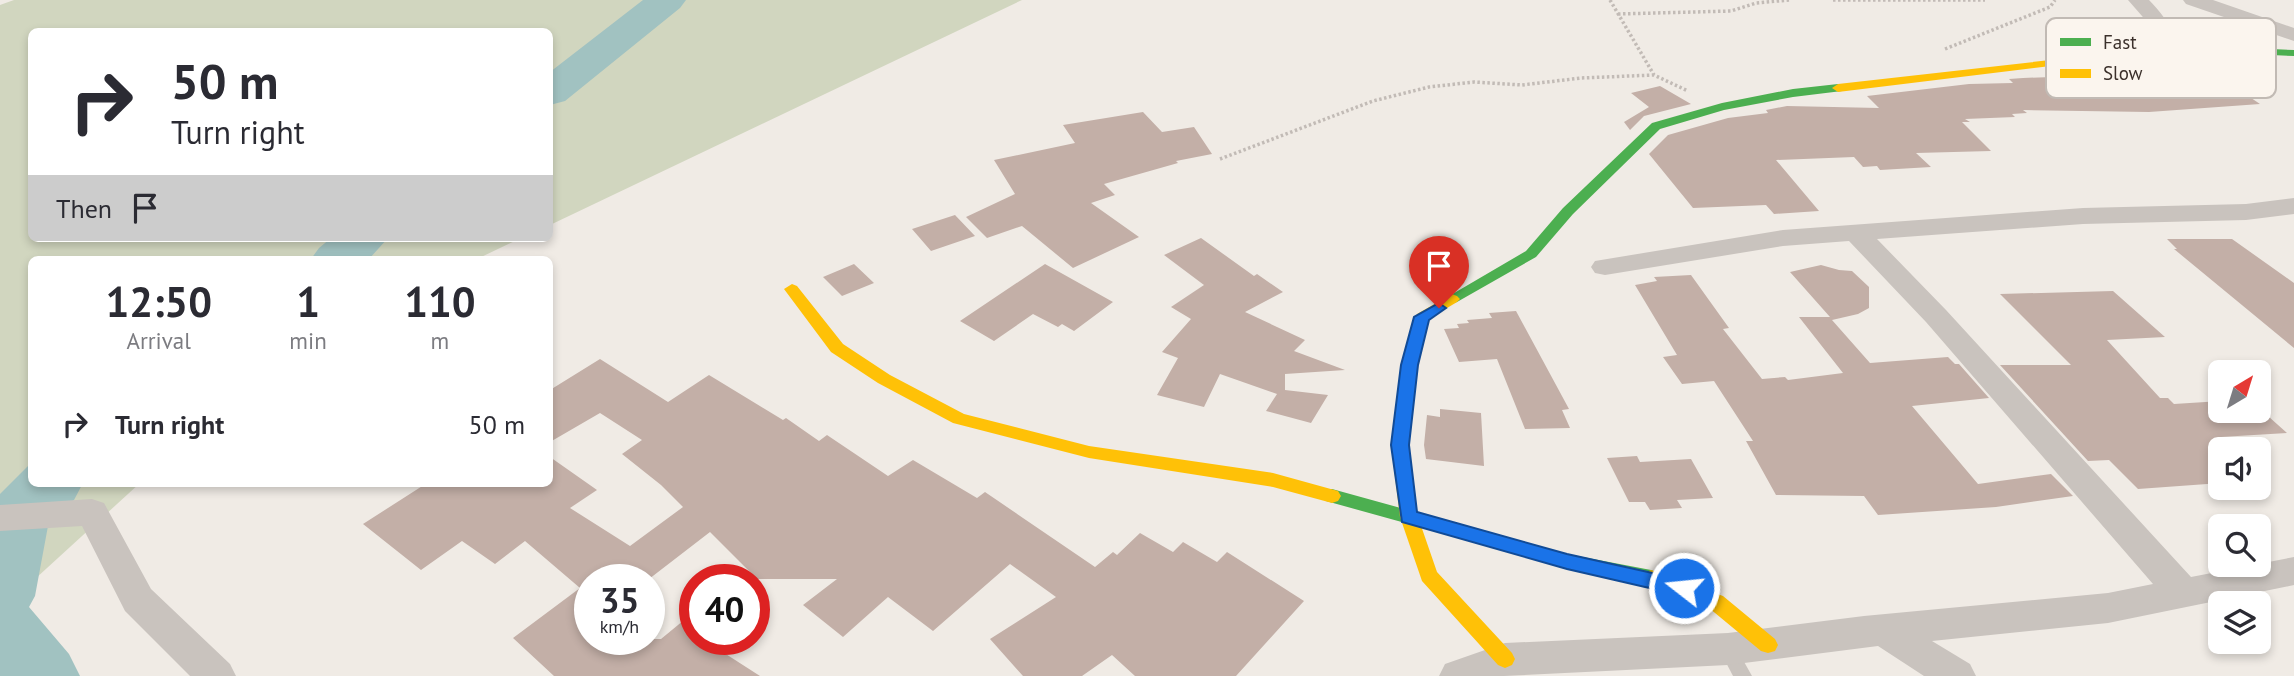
<!DOCTYPE html>
<style>
:root{--surface:#fff;--page:#f2f2f3;--text:#2b2b33;--muted:#7c7c81}
body{margin:0;font-family:"PT Sans",sans-serif;background:var(--page);color:var(--text);height:100vh;display:flex;flex-direction:column;font-size:26px;white-space:nowrap}
*{box-sizing:border-box;margin:0}
p{font-size:23px;color:var(--muted)}
.icon{flex:none;width:38px;height:38px;fill:none;stroke:currentColor;stroke-width:2;stroke-linecap:round;stroke-linejoin:round}
.map{position:relative;flex:1;overflow:hidden}
.details{position:absolute;left:28px;top:256px;width:525px;height:231px;display:flex;flex-direction:column;background:var(--surface);border-radius:10px;box-shadow:0 4px 10px #0003}
.details>*{flex:none}
.top-card{position:absolute;left:28px;top:28px;width:525px;height:214px;border-radius:10px;box-shadow:0 4px 10px #0003;background:#fff;color:var(--text);overflow:hidden}
.needle{width:46px;rotate:38deg}
.fabs{position:absolute;left:2208px;top:360px;display:grid;gap:14px}
.fabs a{display:grid;place-items:center;width:63px;height:63px;border-radius:10px;background:var(--surface);box-shadow:0 4px 10px #0003;font-size:35px}
.speed{position:absolute;left:574px;top:564px;display:flex;gap:14px;font-size:35px;font-weight:700;text-align:center}
.speed>*{display:grid;place-content:center;width:91px;height:91px;border-radius:50%;background:var(--surface);box-shadow:0 4px 10px #0003;line-height:1}
.speed small{font-size:18px;font-weight:400}
.speed .limit{border:10px solid #d22;background:#fff;color:#111}
.pin{position:absolute;display:grid;place-items:center;width:60px;height:60px;color:#fff;margin:-72px -30px;border-radius:50% 50% 50% 0;rotate:-45deg;box-shadow:0 0 7px #0007}
.pin .icon{rotate:45deg}
.me{position:absolute;width:77px;margin:-38px;rotate:286deg;stroke-linejoin:round;filter:drop-shadow(0 0 5px #0008)}
.turn{display:flex;align-items:center;gap:24px;height:147px;padding:0 28px;font-size:32px}
.turn .icon{width:91px;height:91px;stroke-width:2.5}
.turn b{display:block;font-size:49px;line-height:60px}
.then{display:flex;align-items:center;height:66px;padding:0 28px;background:#0003;gap:14px;font-size:26px}
.eta{display:flex;justify-content:space-evenly;align-items:center;height:119px;text-align:center}
.eta b{font-size:42px;font-weight:700;line-height:49px}
ul{padding:0;list-style:none}
li{display:flex;align-items:center;gap:21px;height:98px;padding:0 28px}
li div{flex:1}
li b{display:block;font-size:26px}
li em{font-style:normal}
.map>svg:first-child{display:block}
.green{fill:#d1d6bf}
.lines{fill:none;stroke-linecap:round;stroke-linejoin:round}
.river{fill:#a1c2c1;fill-rule:evenodd}
.building{fill:#c3afa7}
.path{stroke:#c2bbb6;stroke-width:3.5;stroke-dasharray:2.5 2.5;stroke-linecap:butt}
.lane{fill:#c9c3be;fill-rule:evenodd}
.street{fill:#c9c3be;fill-rule:evenodd}
.fast{fill:#4caf50;fill-rule:evenodd}
.slow{fill:#ffc107;fill-rule:evenodd}
.route{fill:#1a73e8;stroke:#114b97;stroke-width:2}
.key{fill:#fbf5ee;stroke:#c1bab4;stroke-width:2}
.key-label{font-size:19px;fill:#3b302b}
</style>
<div class="map">
<svg width="2294" height="676" viewBox="0 0 2294 676">
<rect width="100%" height="100%" fill="#f0ebe5"/>
<path class="green" d="M14 0H1022L550 225V32H32V238H521L477 259H32V483H140L0 611V5Z"/>
<g class="lines">
<path class="river" d="M643 0H686L680 8 565 101 550 105V72Z
M331 238H388L369 259H311L319 248Z
M28 466H32V483H83L74 500 48 526 35 596 29 607 69 654 80 676H0V494Z"/>
</g>
<path class="building" d="M2052 77 2129 78 2136 83 2226 81 2260 104 2149 112 2023 110 2027 113 2012 114 2015 117 1965 119 1970 122H1962L1991 151 1916 153 1931 167 1880 170 1877 166 1863 167 1854 157 1776 160 1819 211 1774 214 1766 205 1693 208 1649 154 1668 135 1728 118 1768 113 1766 110 1787 106 1879 108 1867 96 1969 84 2013 83 2009 79 2023 78Z
M1660 86 1691 104 1644 116 1630 130 1624 122 1649 107 1631 93Z
M1143 112 1162 132 1194 127 1212 154 1176 161 1178 163 1104 184 1115 195 1091 203 1139 237 1073 268 1022 226 987 238 966 217 1015 194 994 160 1075 143 1063 125Z
M955 215 975 236 931 251 912 229Z
M1201 238 1254 276 1257 274 1283 292 1245 312 1305 340 1294 351 1345 370 1285 374V390L1328 395 1311 423 1266 411 1277 394 1220 374 1204 407 1157 395 1178 358 1162 352 1191 319 1171 307 1204 285 1164 255Z
M2167 239H2232L2294 283V348L2174 249H2177Z
M854 264 874 283 842 296 823 277Z
M1045 264 1113 302 1074 331 1062 324 1058 327 1033 314 994 341 960 321Z
M1821 265 1839 270 1852 271 1869 287V308L1858 314 1832 320 1870 363 1948 357 1955 364H1959L1989 398 1912 406 1978 484 2051 474 2073 496 1996 507 1878 515 1864 496 1776 495 1746 441H1753L1714 381 1682 384 1663 357 1677 355 1635 285 1657 281 1654 277 1691 275 1729 328 1723 329 1762 379 1785 377 1788 380 1843 373 1799 317H1830L1790 272Z
M2113 291 2165 337 2107 340 2160 398H2168L2174 404 2221 401V411H2259V408L2287 433 2221 437V483L2138 489 2109 460 2088 461 2000 365H2071L2000 294Z
M1516 311 1569 409 1562 410 1570 428 1525 429 1497 359 1459 362 1444 329 1459 328 1457 324 1469 323 1467 320 1492 318 1489 313Z
M600 359 668 402 709 375 783 420 786 418 819 441 827 435 888 476 913 460 977 498 985 492 1095 567 1113 552 1117 555 1140 533 1173 552 1183 542 1217 562 1227 552 1304 601 1236 676H1135L1112 655 1082 676H1023L990 639 1056 597 1010 564 933 631 888 597 843 637 803 605 837 579H757L710 532 649 579H590V639H661L695 611V639H730L718 649 760 676H554L513 638 580 588 525 541 495 564 462 541 421 570 363 524 427 483H550V457L597 490 570 508 630 546 683 507 661 485 622 454 642 440 600 413 550 442V390Z
M1440 409 1481 413 1484 466 1426 459 1424 445 1427 415 1440 417Z
M1637 456 1640 462 1691 459 1713 498 1677 500 1682 508 1650 510 1645 502H1629L1607 458Z"/>
<g class="lines">
<path class="path" d="M1610 0 1654 75 1688 91
M1833 0H1985
M1618 14 1731 11 1756 3 1789 0
M1945 49 2050 7 2055 0
M1220 159 1373 101 1429 87 1474 82 1522 85 1581 78 1654 75"/>
<path class="lane" d="M1728 641 1734 644 1752 676H1733L1719 649 1722 644Z"/>
<path class="street" d="M2128 0H2149C2162 14 2179 31 2167 52H2151L2148 47 2149 24Z
M2183 0H2213L2294 28V41L2186 4Z
M2294 198V214L2246 220 2083 224 1877 239 1946 310 2191 577 2294 557V585L2108 623 1932 641 1970 664 1976 676H1924L1878 646 1728 665 1504 676H1439L1445 664 1505 643 1728 633 1864 616 2108 593 2153 584 1926 322 1849 241 1783 246 1605 275 1595 273 1591 267 1595 261 1783 230 2083 208 2246 204Z
M92 499 104 503 151 589 230 664 236 676H190L125 611 82 526 0 531V505Z"/>
<path class="fast" d="M2159 44 2294 50V56L2159 50 2104 60 2098 57 2104 54Z
M1838 84 1844 88 1842 91 1793 97 1724 110 1660 129 1573 214 1536 257 1457 302 1452 304 1444 299 1526 251 1563 208 1652 123 1722 103 1793 89Z
M1332 489 1567 554 1651 570 1658 573 1661 578 1658 583 1651 586 1567 568 1326 501 1323 496 1326 491Z"/>
<path class="slow" d="M2104 54 2110 57 2108 59 1838 92 1832 88 1838 84Z
M792 284 797 286 843 344 890 375 964 414 1089 446 1273 473 1338 491 1341 496 1338 501 1332 503 1273 487 1089 458 953 423 878 383 831 352 784 289Z
M1452 294 1457 296 1460 299 1457 302 1429 319 1418 365 1409 445 1418 517 1437 572 1512 653 1515 659 1512 665 1505 668 1498 665 1422 581 1400 517 1391 445 1402 365 1417 314Z
M1651 570 1723 596 1775 639 1778 645 1775 651 1768 653 1761 651 1709 608 1644 583 1641 578 1644 573Z"/>
</g>
<path class="route" d="M1439 303 1446 308 1429 320 1418 365 1409 445 1417 512 1567 554 1684 580 1691 582 1694 588 1691 594 1684 596 1567 569 1402 522 1391 445 1401 365 1414 317Z"/>
<rect x="2046" y="18" width="230" height="80" rx="10" class="key"/>
<rect x="2060" y="38" width="31" height="8" fill="#4caf50"/>
<rect x="2060" y="69" width="31" height="9" fill="#ffc107"/>
<g class="key-label">
<text x="2103" y="49">Fast</text>
<text x="2103" y="80">Slow</text>
</g>
</svg>
<div class="fabs">
<a><svg class="needle" viewBox="-14 -14 28 28"><path d="M0-13l5 13h-10z" fill="#e53935"/><path d="M0 13l5-13h-10z" fill="#7c7c81"/></svg></a>
<a><svg class="icon" aria-label="sound" viewBox="0 0 24 24"><path d="M4 9h4l5-4v14l-5-4H4zM17 9q2 3 0 6"/></svg></a>
<a><svg class="icon" aria-label="search" viewBox="0 0 24 24"><circle cx="10" cy="10" r="6"/><path d="M15 15l6 6"/></svg></a>
<a><svg class="icon" aria-label="layers" viewBox="0 0 24 24"><path d="M12 4l9 5-9 5-9-5zM3 14l9 5 9-5"/></svg></a>
</div>
<div class="speed"><div>35<small>km/h</small></div><div class="limit">40</div></div>
<div class="pin" style="left:1439px;top:308px;background:#d93025"><svg class="icon" aria-label="arrive" viewBox="0 0 24 24"><path d="M6 21V4h12l-3 4 3 4H6"/></svg></div>
<svg class="me" style="left:1684px;top:588px" viewBox="-20 -20 40 40"><circle r="17" fill="#1a73e8" stroke="#fff" stroke-width="3"/><path d="M0-11L8 9 0 5-8 9z" fill="#fff"/></svg>
<div class="top-card">
<div class="turn"><svg class="icon" aria-label="right" viewBox="0 0 24 24"><path d="M7 20v-9h11M14 6l5 5-5 5"/></svg><div><b>50 m</b>Turn right</div></div>
<div class="then">Then<svg class="icon" aria-label="arrive" viewBox="0 0 24 24"><path d="M6 21V4h12l-3 4 3 4H6"/></svg></div>
</div>
<section class="details">
<div class="eta">
<div><b>12:50</b><p>Arrival</p></div>
<div><b>1</b><p>min</p></div>
<div><b>110</b><p>m</p></div>
</div>
<ul>
<li><svg class="icon" aria-label="right" viewBox="0 0 24 24"><path d="M7 20v-9h11M14 6l5 5-5 5"/></svg><div><b>Turn right</b></div><em>50 m</em></li>
</ul>
</section>
</div>
